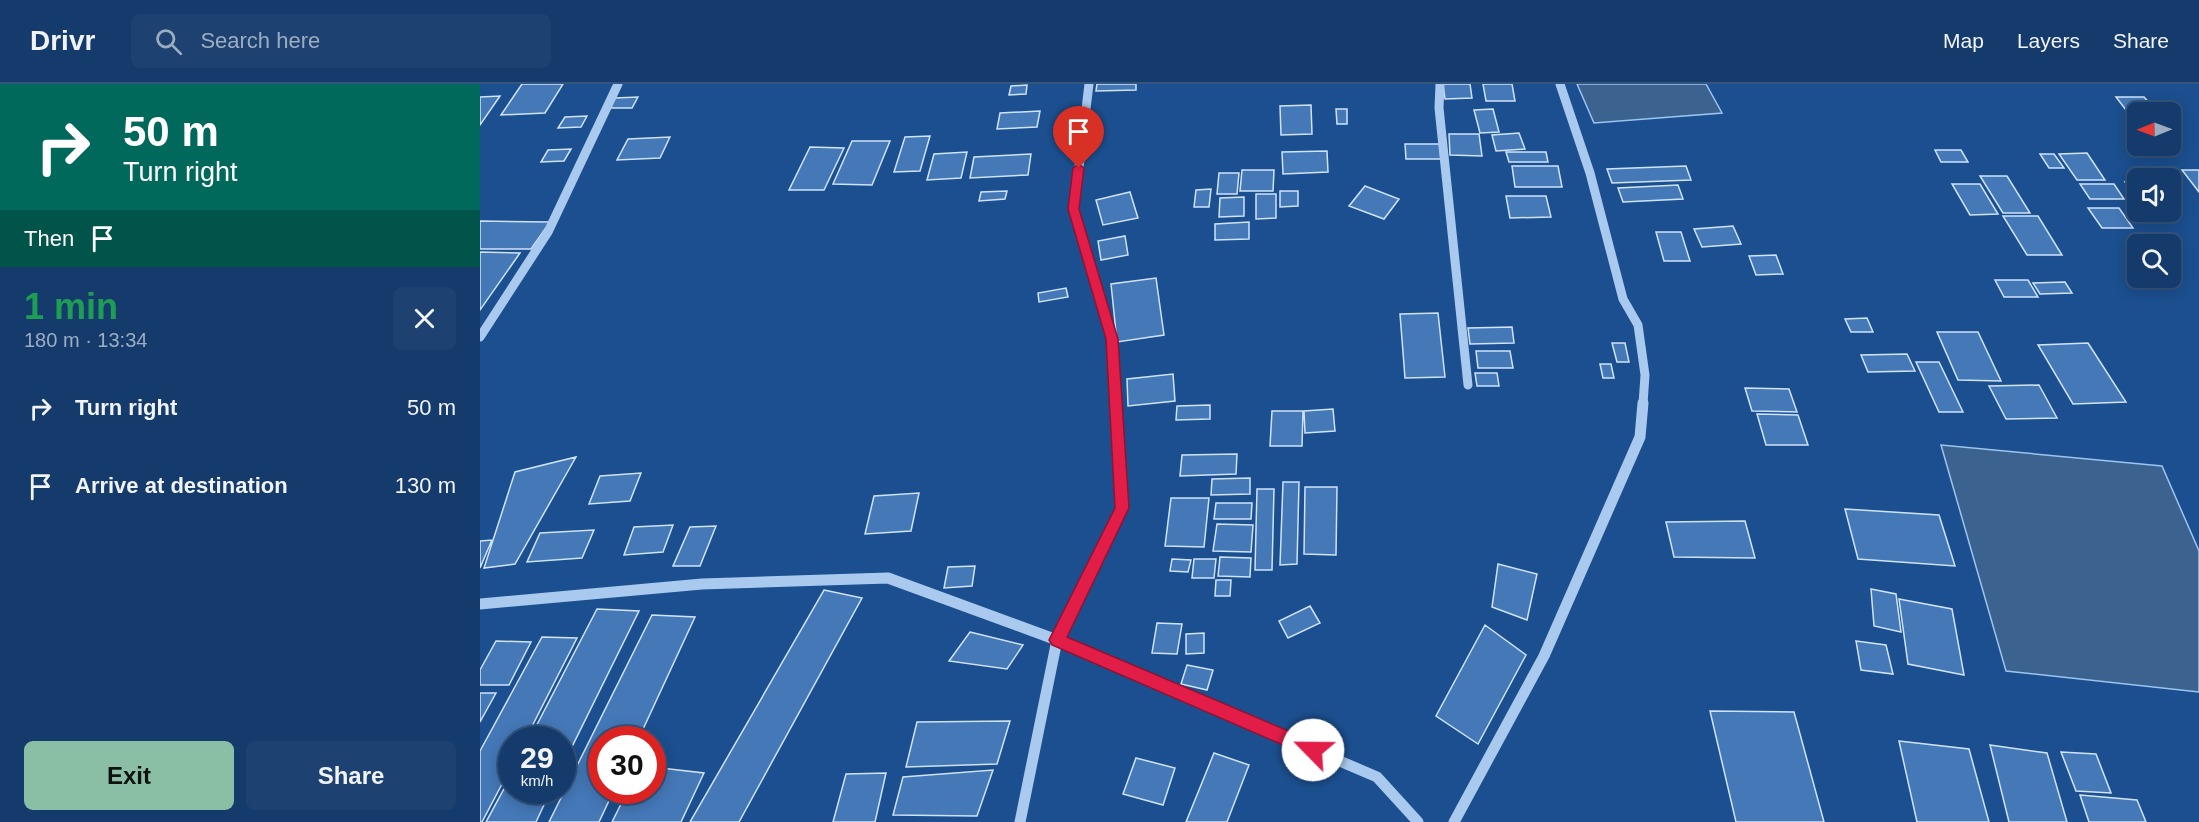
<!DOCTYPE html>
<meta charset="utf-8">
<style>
:root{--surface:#143b6b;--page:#1d4271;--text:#f1f3f6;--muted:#9dadc1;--line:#33557e;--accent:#8abfa5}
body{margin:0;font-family:Helvetica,sans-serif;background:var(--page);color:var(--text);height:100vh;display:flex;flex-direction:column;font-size:22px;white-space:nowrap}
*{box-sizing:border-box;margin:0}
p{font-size:20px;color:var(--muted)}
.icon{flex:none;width:33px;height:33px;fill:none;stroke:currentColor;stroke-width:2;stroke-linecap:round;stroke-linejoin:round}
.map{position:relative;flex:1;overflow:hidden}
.side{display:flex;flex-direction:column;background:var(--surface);width:480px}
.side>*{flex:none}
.hud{background:#00695c;color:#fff;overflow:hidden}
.needle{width:39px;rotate:269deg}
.tools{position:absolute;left:1647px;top:18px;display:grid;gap:12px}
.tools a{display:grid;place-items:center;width:54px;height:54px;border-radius:9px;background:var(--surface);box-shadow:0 3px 15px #0003,0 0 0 2px var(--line);font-size:30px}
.speed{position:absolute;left:18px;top:642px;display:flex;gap:12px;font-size:30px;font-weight:700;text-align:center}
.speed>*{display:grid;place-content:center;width:78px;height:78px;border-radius:50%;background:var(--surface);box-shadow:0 3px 15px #0003,0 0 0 2px var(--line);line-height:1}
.speed small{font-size:15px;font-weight:400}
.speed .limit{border:9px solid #d22;background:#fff;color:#111}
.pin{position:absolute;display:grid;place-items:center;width:51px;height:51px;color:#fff;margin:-62px -26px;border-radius:50% 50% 50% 0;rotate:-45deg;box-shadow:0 0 6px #0007}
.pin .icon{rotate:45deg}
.me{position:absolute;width:66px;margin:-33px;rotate:293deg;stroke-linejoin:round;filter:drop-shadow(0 0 4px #0008)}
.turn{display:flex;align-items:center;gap:21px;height:126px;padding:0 24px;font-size:27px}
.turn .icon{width:78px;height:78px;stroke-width:2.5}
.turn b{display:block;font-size:42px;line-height:51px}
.then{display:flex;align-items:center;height:57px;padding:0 24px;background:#0003;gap:12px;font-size:22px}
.round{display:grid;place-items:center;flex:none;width:63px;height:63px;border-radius:9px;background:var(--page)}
.summary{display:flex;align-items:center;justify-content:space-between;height:102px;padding:0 24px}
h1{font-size:36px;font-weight:700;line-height:45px;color:#1e9e55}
.action{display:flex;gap:12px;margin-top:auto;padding:12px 24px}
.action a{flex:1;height:69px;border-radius:9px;background:var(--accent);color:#111;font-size:24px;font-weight:700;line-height:69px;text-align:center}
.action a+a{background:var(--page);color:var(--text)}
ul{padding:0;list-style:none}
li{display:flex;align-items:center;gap:18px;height:78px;padding:0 24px}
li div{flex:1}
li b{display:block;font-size:22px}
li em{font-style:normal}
header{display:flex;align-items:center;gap:36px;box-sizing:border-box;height:84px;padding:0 30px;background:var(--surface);border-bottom:2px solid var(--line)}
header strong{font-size:28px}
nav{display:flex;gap:33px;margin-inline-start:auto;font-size:21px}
.search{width:420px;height:54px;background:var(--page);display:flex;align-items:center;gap:15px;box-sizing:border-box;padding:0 21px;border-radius:9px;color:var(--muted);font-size:22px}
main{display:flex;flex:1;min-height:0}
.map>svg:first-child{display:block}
.water{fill:#3c6290;stroke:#9cc4f0;stroke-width:1.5}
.building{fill:#4478b7;stroke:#cfe3fa;stroke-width:1.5}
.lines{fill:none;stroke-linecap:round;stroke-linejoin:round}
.minor-far1{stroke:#a9c9ee;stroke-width:9}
.minor{stroke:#a9c9ee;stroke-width:11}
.route{fill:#e11d48;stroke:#92132f;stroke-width:1.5}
</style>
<header>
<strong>Drivr</strong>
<div class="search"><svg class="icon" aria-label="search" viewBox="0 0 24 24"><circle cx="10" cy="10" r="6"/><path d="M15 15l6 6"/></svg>Search here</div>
<nav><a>Map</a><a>Layers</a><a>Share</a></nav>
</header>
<main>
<section class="side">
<div class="hud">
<div class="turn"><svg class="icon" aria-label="right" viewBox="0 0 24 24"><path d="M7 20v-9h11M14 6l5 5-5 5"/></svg><div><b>50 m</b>Turn right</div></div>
<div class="then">Then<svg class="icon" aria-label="arrive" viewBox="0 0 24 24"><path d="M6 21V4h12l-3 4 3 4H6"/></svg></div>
</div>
<div class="summary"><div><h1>1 min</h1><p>180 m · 13:34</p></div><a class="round"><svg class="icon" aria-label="close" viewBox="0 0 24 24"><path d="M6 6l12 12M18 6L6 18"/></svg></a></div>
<ul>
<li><svg class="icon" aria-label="right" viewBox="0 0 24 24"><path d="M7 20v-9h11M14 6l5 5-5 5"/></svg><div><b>Turn right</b></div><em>50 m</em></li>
<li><svg class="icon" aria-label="arrive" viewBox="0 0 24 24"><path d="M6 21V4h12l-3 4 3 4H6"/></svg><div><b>Arrive at destination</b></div><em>130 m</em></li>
</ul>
<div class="action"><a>Exit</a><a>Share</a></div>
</section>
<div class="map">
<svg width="1719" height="738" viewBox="0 0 1719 738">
<rect width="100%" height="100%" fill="#1b4f8f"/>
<path class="water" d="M1097 0H1226L1242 29 1114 39Z
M1461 361 1682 382 1719 467V608L1526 587Z"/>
<path class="building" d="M42 0H83L65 29 21 31Z
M617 0H656V6L616 7Z
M963 0H990L992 14 965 15Z
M1003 0H1032L1035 17H1006Z
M547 1 546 10 529 11 531 2Z
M20 12 0 41V13Z
M158 13 152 24H129L135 14Z
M1636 13H1664L1675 25 1646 26Z
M831 21 832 50 801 51 800 22Z
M856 25H867V40H857Z
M1013 25 1019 48 1000 49 994 26Z
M560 27 557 43 517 45 520 29Z
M107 32 101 43 78 44 85 33Z
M1039 49 1045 65 1016 67 1012 51Z
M969 50H999L1002 72 970 71Z
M450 52 440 87 414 88 425 53Z
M190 53 180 74 137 76 148 55Z
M372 57H410L392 101 353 100Z
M925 60H961L962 75H926Z
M330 63 364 64 344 106H309Z
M91 65 84 77 61 78 68 66Z
M1455 66H1481L1488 78H1461Z
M847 67 848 88 803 90 802 68Z
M487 68 481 94 447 96 454 70Z
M1026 68H1066L1068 78H1029Z
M1607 69 1625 96H1597L1579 70Z
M551 70 548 91 490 94 494 73Z
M1560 70H1574L1584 84H1569Z
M1032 82H1078L1082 103H1035Z
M1206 82 1211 96 1132 99 1127 85Z
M762 86H794L793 107H760Z
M1702 86H1719V108Z
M739 89H759L757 110H737Z
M1500 92H1527L1550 129H1523Z
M1645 98H1658V115Z
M1472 100H1500L1518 130 1490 131Z
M1600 100H1634L1644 115H1610Z
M1198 101 1203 115 1143 118 1138 104Z
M885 102 919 115 904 135 869 122Z
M731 105 729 123H714L716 106Z
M527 107 525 115 499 117 501 108Z
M800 107H818V122L800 123Z
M650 108 658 134 623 141 616 116Z
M776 110H796V134L776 135Z
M1026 112H1066L1071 133 1030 134Z
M764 113V132L739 133 740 114Z
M1608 124H1639L1653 144H1622Z
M1523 132H1558L1582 171H1547Z
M0 137 70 138 51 165H0Z
M769 138V155L735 156V140Z
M1253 142 1261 160 1222 163 1214 145Z
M1176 148H1201L1210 177H1184Z
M645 152 648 171 621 176 618 157Z
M0 168 40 169 0 226Z
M1296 171 1303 190 1276 191 1269 172Z
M676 194 684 251 637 258 631 200Z
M1515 196H1548L1558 213H1524Z
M1585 198 1592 209 1560 210 1553 199Z
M586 204 588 213 559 218 558 209Z
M958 229 965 293 925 294 920 230Z
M1387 234 1393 248H1371L1365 235Z
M1032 243 1034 259 990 260 988 244Z
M1457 248H1498L1521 297 1478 296Z
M1132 259H1145L1149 278H1137Z
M1608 259 1646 318 1593 320 1558 261Z
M996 267H1030L1033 284H998Z
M1427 270 1435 287 1388 288 1381 271Z
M1436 278H1459L1483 328H1459Z
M1120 280H1131L1134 294H1123Z
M995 289H1017L1019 302H997Z
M693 290 695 317 648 322 647 295Z
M1559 301 1577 334 1526 335 1509 302Z
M1265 304 1309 305 1317 328 1272 327Z
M730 321V335L696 336 697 322Z
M853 325 855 347 825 349 824 327Z
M792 327H823L822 362H790Z
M1277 330 1318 331 1328 361H1286Z
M757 370 756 390 700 392 702 371Z
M96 373 35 480 4 484 35 388Z
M161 389 150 417 109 420 120 392Z
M770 394V410L731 411 732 395Z
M803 398H819L817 480 800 481Z
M825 403H857L856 471 824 470Z
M777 405H794L792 486H775Z
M439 409 431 447 385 450 394 412Z
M691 414H729L724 463 685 462Z
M736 419H772L771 435H734Z
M1365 425 1459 431 1475 482 1378 475Z
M1265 437 1275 474 1194 473 1186 438Z
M737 440 773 441 771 468 733 467Z
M193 441 183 468 144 471 154 443Z
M236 442 220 482H193L210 443Z
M114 446 102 474 47 478 60 449Z
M12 456 0 484V457Z
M740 473 771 474 770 493 738 492Z
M692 475 711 476 708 488 690 487Z
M714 475H736L734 494H712Z
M1018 480 1057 490 1047 536 1012 523Z
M495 482 492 502 464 504 468 483Z
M736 496H751L750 512H735Z
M1391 505 1416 510 1421 548 1394 542Z
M344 506 382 514 259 738H210Z
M1419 515 1472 525 1484 591 1428 580Z
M830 522 840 539 808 554 799 537Z
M117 525 159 527 82 683V656H49Z
M172 531 215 533 158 656H122V706H134L119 738H69Z
M677 539 702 540 697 570 672 569Z
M1005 541 1046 571 998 660 956 632Z
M490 548 543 561 527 585 469 577Z
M724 549V569L706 570V550Z
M62 553 97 554 45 656H32V681L2 738H0V667Z
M16 557 51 558 29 601H0V586Z
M1376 557 1406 561 1413 590 1381 586Z
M707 581 733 586 727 606 701 600Z
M0 609H16L0 638Z
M1230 627 1314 628 1344 738H1256Z
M530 637 517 680 426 683 437 638Z
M1419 657 1489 665 1509 738H1437Z
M1510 661 1567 669 1587 738H1529Z
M1581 668 1616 670 1631 709 1596 707Z
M734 669 769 681 747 738H706Z
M656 674 695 684 683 721 643 710Z
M172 683 224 689 201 738H132L148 706H172Z
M513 686 497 732 413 731 423 693Z
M406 689 395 738H353L366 690Z
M32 690V706H71L56 738H6Z
M1600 711 1657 716 1666 738H1609Z"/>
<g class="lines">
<path class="minor-far1" d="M609 0 594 125 632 255 636 320
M960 0 959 24 988 301
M1080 0 1110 89 1143 215 1158 241 1165 291 1163 320
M0 253 68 148 138 0"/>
<path class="minor" d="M0 520 222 500 408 494 577 556 897 693 938 738
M540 738 577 556 642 424 636 319
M974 738 1064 572 1160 353 1163 319"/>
</g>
<path class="route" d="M599 80 604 84 599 125 638 255 649 424 587 553 839 660 842 666 839 671 833 674 572 561 569 556 635 424 626 255 588 125 593 84Z"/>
</svg>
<div class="tools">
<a><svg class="needle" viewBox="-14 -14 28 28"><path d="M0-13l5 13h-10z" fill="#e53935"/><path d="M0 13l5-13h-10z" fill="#9dadc1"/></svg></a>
<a><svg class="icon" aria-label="sound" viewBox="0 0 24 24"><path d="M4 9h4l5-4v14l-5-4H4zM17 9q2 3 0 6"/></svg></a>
<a><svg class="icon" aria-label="search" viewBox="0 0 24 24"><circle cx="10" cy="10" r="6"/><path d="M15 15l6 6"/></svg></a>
</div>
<div class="speed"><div>29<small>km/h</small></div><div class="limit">30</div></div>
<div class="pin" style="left:599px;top:84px;background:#d93025"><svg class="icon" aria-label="arrive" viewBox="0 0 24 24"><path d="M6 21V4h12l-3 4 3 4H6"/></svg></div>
<svg class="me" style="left:833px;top:666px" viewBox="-20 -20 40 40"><circle r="19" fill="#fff"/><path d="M0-13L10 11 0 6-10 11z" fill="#e11d48"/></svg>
</div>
</main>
